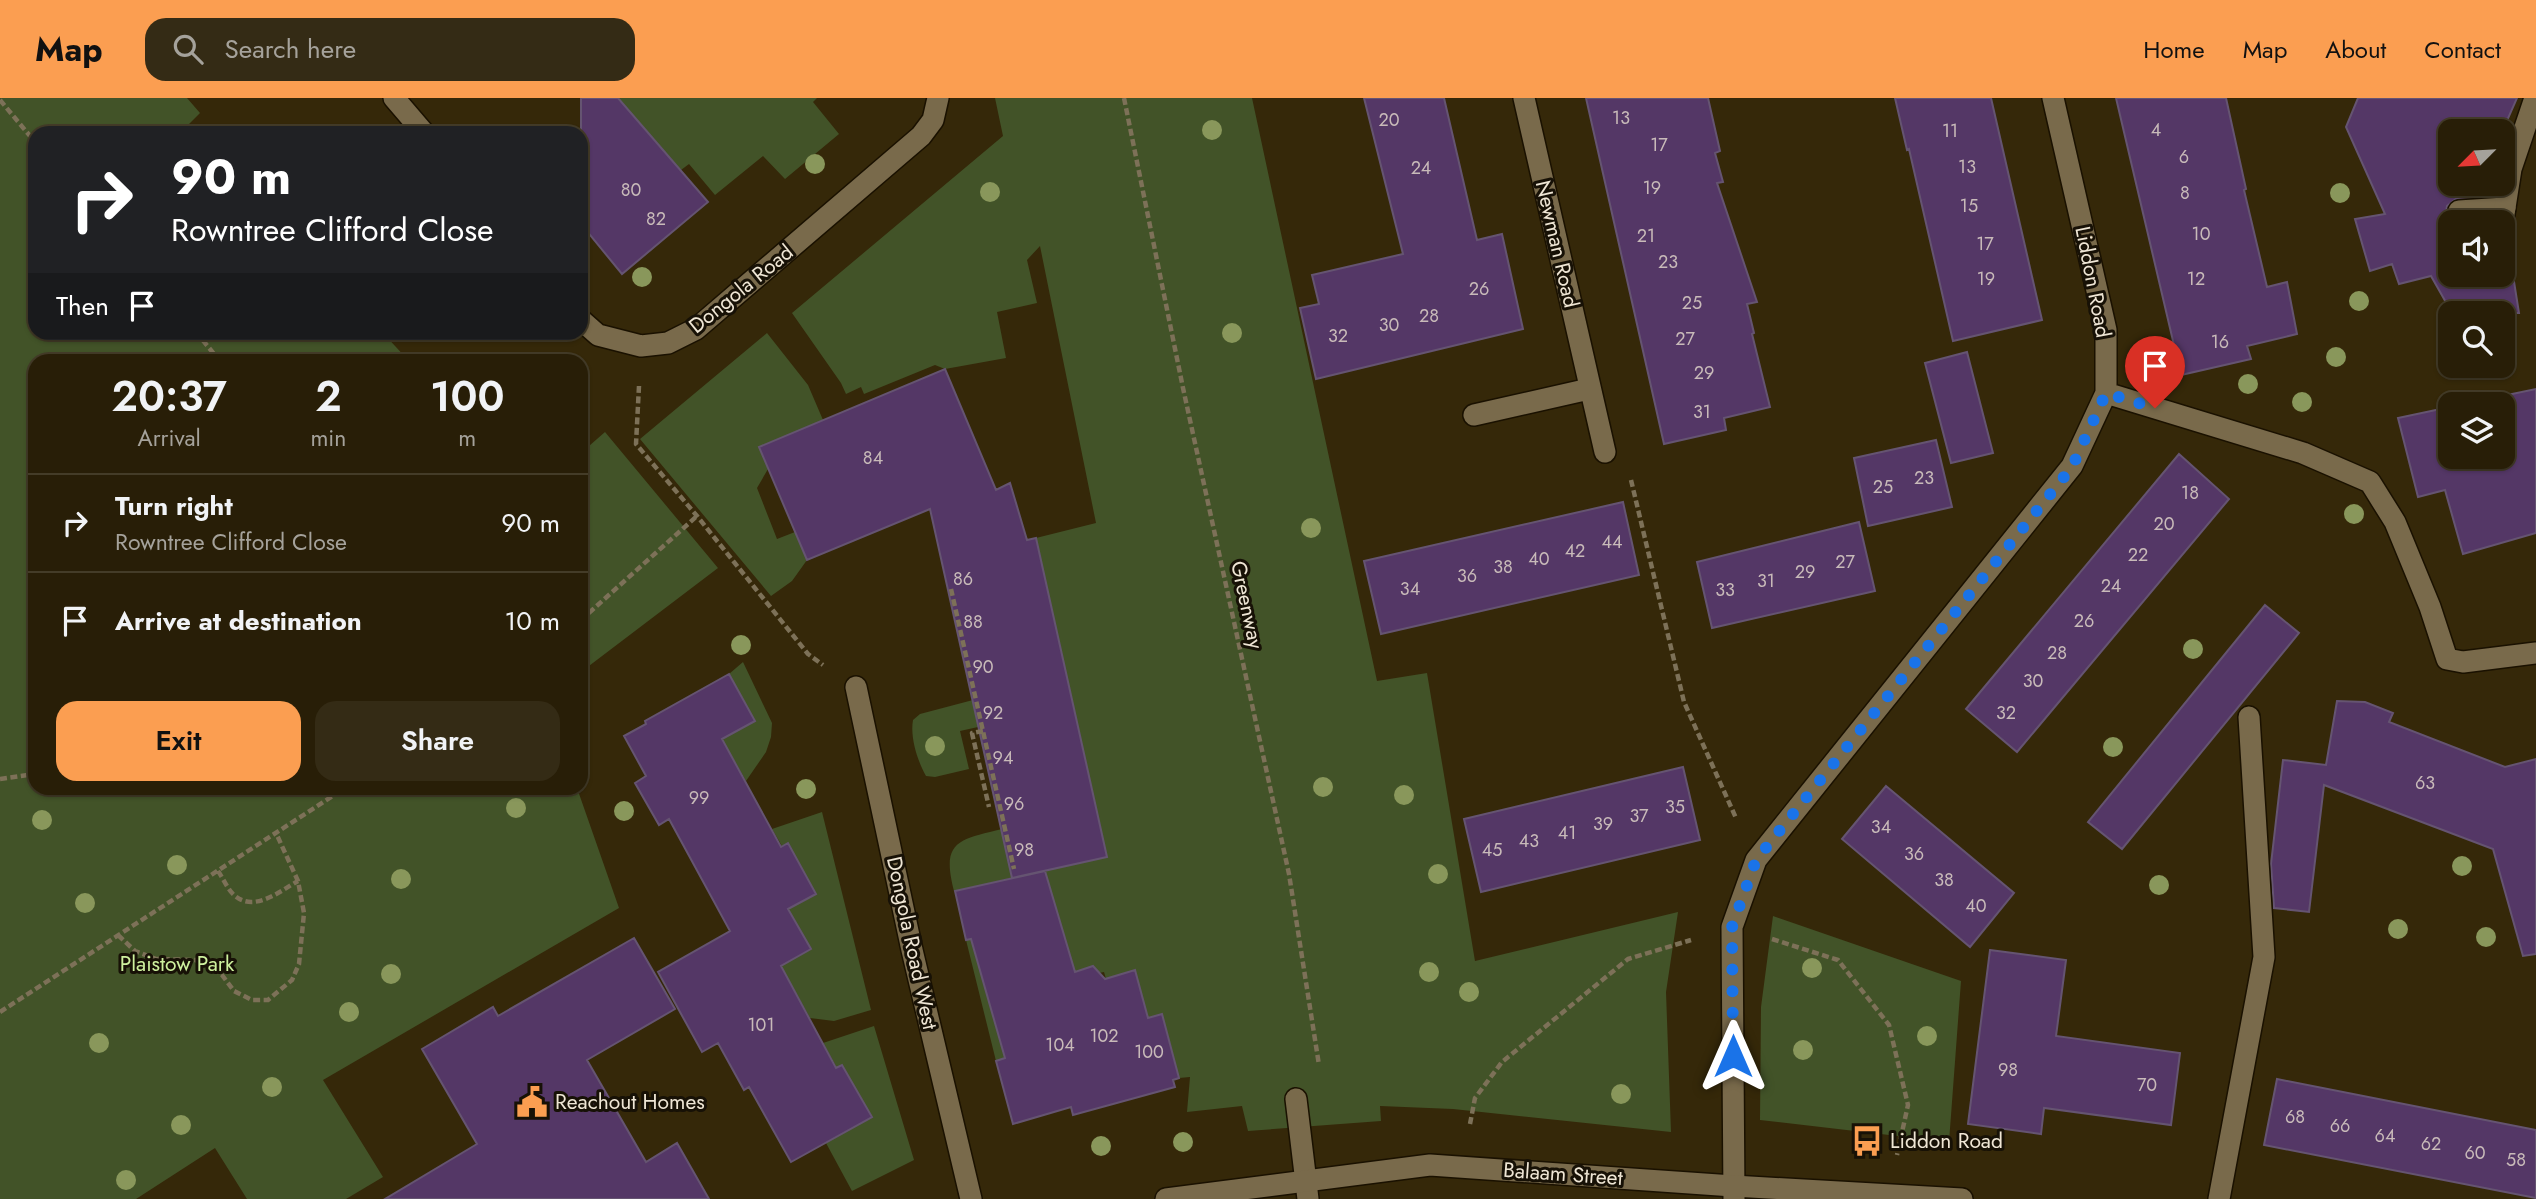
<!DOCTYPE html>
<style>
:root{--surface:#281e07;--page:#342b15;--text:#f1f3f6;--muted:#a5a29b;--line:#443c28;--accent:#fb9e51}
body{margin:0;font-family:Jost,sans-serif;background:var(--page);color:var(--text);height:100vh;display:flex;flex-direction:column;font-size:26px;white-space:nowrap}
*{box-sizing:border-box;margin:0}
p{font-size:23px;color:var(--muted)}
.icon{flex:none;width:38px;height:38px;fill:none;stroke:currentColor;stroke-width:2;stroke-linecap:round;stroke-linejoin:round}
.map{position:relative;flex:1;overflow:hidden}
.side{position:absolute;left:28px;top:256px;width:560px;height:441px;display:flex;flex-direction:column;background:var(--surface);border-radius:21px;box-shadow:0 2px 5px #0004,0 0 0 2px var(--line)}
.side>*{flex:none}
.guide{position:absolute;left:28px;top:28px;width:560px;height:214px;border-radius:21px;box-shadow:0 2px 5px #0004,0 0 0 2px var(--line);background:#202124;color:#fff;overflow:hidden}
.needle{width:46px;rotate:246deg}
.fabs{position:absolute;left:2438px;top:21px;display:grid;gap:14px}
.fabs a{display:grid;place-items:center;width:77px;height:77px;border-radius:14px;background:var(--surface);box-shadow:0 2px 5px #0004,0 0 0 2px var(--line);font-size:35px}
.pin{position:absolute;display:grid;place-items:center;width:60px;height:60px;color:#fff;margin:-72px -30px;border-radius:50% 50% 50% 0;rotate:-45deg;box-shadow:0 0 7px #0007}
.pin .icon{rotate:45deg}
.me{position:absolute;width:77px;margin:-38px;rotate:0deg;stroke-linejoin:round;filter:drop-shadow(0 0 5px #0008)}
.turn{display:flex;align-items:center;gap:24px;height:147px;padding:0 28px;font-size:32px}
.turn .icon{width:91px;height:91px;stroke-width:2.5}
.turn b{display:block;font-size:49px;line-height:60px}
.then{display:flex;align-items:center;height:66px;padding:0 28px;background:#0003;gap:14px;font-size:26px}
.eta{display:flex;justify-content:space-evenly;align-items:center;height:119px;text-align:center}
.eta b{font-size:42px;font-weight:600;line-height:49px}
.button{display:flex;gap:14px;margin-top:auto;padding:14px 28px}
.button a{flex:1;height:80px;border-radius:21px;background:var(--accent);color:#111;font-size:28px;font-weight:600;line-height:80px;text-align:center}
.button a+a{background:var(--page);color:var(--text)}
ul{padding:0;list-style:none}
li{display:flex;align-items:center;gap:21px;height:98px;padding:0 28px;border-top:2px solid var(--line)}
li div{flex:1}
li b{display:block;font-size:26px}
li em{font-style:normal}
header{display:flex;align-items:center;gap:42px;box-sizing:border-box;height:98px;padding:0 35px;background:var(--accent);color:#111}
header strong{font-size:33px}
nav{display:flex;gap:38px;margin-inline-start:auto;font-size:24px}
.search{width:490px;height:63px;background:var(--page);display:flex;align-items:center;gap:18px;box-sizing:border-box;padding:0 24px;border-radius:21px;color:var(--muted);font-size:26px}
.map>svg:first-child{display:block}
.green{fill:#425328}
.building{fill:#543766;stroke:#655471;stroke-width:2}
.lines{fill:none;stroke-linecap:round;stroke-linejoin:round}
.service-casing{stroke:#1a1100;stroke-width:24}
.minor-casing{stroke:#1a1100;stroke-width:24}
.secondary-casing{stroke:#1a1100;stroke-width:24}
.path{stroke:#7d7158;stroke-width:4.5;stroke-dasharray:7 3.5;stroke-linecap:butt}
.service{stroke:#796a4b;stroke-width:21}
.minor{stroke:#796a4b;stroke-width:21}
.secondary{stroke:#796a4b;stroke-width:21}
.tree{fill:#89975b}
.route{stroke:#1a73e8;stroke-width:12;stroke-dasharray:0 21.6}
.labels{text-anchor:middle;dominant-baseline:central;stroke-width:6;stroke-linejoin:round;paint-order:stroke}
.number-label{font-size:18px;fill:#c8bab9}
.street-label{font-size:21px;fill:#efe6d5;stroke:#171106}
.park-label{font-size:21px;fill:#cef19e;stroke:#171106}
.poi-label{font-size:21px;fill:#efe6d5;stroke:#171106;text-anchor:start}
</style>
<header>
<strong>Map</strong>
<div class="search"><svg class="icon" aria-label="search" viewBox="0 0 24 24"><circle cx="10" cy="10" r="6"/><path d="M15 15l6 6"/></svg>Search here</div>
<nav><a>Home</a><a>Map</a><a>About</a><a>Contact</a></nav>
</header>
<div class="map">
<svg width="2536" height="1101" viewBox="0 0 2536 1101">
<rect width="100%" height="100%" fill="#352809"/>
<path class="green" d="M0 0H187L200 15 188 27 195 35H35V234H325L332 243 342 235H383L408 262H35V690H577L619 810 323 982 383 1079 346 1101H247L215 1050 136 1101H0Z
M616 0H817L813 4 839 36 785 81 763 58 715 97 689 66 681 72Z
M995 0H1252L1377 583 1427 575 1475 863 1678 814 1666 894 1671 1034 1453 1011 1380 1008 1381 1023 1248 1033 1242 1008 1187 1014 1190 979 1179 980 1162 916 1148 920 1135 872 1106 881 1104 874 1099 875 1093 868 1083 871 1079 880 988 900 1005 960 996 963 966 842 1009 832 1053 801 1045 773 1107 759 1036 440 1096 425 1040 148 1027 162 1037 205 997 214 1006 260 945 271 935 267 864 296 861 289 846 296 841 285 792 215 1003 38Z
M767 235 808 287 823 322 759 349 768 371 757 390 777 441 795 434 807 462 792 483 771 498 640 341Z
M605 334 718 470 581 574V355Z
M743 564 772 625 771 639 766 654 746 683 722 641 754 623 729 576Z
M973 602 978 629 960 633 969 671 935 679 926 678C917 662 910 639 913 622L920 616Z
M822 714 871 912 834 923 810 920 781 868 811 851 788 811 816 796 788 745 782 748 772 731Z
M1002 731 1012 780 954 793C941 743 958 742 1002 731Z
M1773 818 1961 883 1949 1044 1760 1022 1761 909Z
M874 928 914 1062 852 1093 826 1045 872 1019 842 967 837 970 823 945Z"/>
<path class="building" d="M581 0H618L708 104 622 176 581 126Z
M1364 0H1444L1477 142 1502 136 1523 231 1316 281 1300 210 1319 206 1312 177 1403 156Z
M1586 0H1708L1720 53 1715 55 1723 84 1717 85 1757 204 1747 206 1754 235 1752 236 1770 309 1724 320 1726 332 1664 346Z
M1895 0H1991L2042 222 1953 243 1909 51 1907 52Z
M2116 0H2226L2246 91 2244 92 2267 189 2287 184 2297 236 2247 248 2251 261 2181 277Z
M2358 0H2517L2502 34 2450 33V86H2480L2475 99 2457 100 2447 108 2446 115 2452 124H2450V157L2445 170 2450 169V177H2502V154L2509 152 2519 215H2452L2431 178 2399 186 2392 166 2370 173 2355 121 2385 116 2346 29Z
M1967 254 1993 355 1951 365 1925 265Z
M945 271 996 392 1010 385 1027 442 1036 440 1107 759 1012 780 930 411 807 462 759 349Z
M2536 291V435L2463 456 2445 392 2418 399 2398 320 2450 309V359H2502V306H2464Z
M1936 342 1952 409 1868 428 1854 360Z
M2179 356 2229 401 2017 654 1966 611Z
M1623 404 1639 477 1381 536 1364 463Z
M1859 424 1875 493 1712 530 1697 464Z
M2265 507 2299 535 2122 751 2088 724Z
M729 576 755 623 722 641 781 749 788 745 816 796 788 811 811 851 781 868 836 970 842 967 872 1019 791 1064 749 989 744 992 718 945 702 954 658 874 730 833 669 721 659 727 635 685 646 678 624 638 646 626 645 623Z
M2337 603 2365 604 2393 615 2389 624 2505 669 2536 661V856L2523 858 2493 751 2324 687 2309 814 2274 810 2271 766 2283 662 2326 667Z
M1683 669 1700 742 1481 794 1464 721Z
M1886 688 2014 795 1970 849 1842 741Z
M1045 773 1075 874 1093 868 1105 881 1135 872 1148 920 1162 916 1179 980 1173 982 1175 989 1073 1017 1071 1009 1013 1026 996 963 1005 960 971 841 966 842 955 793Z
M634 840 675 911 587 962 646 1064 677 1045 709 1101H385L477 1046 422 951 493 909 498 918Z
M1990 852 2066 862 2056 938 2180 955 2171 1027 2044 1010 2041 1036 1968 1026Z
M2277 981 2536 1032V1100L2264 1047Z"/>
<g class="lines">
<defs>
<path id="service" d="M2459 113 2505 110
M1296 1001 1308 1101
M2219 1101 2264 859 2249 619"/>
<path id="minor" d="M394 0 424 35
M1524 0 1605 354
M2502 129 2511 71 2535 0
M581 222 598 237 641 248 668 245 696 231 921 38 933 22 938 0
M2106 295 2303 355 2370 384 2395 424 2430 509 2447 561 2463 564 2536 555
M1474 317 1589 291
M856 589 912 852 971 1101
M1734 1101 1732 829 1756 762 2072 368 2106 295V232L2053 0"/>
<path id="secondary" d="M1166 1101 1430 1067 1733 1088 1962 1101"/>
</defs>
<use href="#service" class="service-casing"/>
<use href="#minor" class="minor-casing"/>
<use href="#secondary" class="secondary-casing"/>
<path class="path" d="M1124 0 1183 290 1289 776 1319 967
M0 2 35 44
M196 234 219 262
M639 288 636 346 697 418 808 556 823 567
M1631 382 1684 604 1736 720
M951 491 1014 771
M581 522 697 418
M983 633 972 635 989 709
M0 681 35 676
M218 773C223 780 227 790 233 796 253 816 280 793 298 783
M118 837 135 853 156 861 195 862 208 866 222 877 234 893 252 902H268L292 882 299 866 304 815 298 783 276 735
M1772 841 1838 862 1889 927 1908 1007 1897 1057
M0 914 345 690
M1470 1026 1475 1000 1502 964 1628 861 1691 842"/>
<use href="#service" class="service"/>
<use href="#minor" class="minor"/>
<use href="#secondary" class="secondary"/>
</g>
<g class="tree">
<circle cx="1212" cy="32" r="10"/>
<circle cx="815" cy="66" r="10"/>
<circle cx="990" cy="94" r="10"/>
<circle cx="2340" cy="95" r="10"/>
<circle cx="642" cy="179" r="10"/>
<circle cx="2359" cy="203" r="10"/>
<circle cx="1232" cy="235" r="10"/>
<circle cx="2336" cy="259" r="10"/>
<circle cx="2248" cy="286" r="10"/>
<circle cx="2302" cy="304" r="10"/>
<circle cx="2354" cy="416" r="10"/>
<circle cx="1311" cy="430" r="10"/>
<circle cx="741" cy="547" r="10"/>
<circle cx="2193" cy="551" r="10"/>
<circle cx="935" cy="648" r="10"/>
<circle cx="2113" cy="649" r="10"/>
<circle cx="1323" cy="689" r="10"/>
<circle cx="806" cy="691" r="10"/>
<circle cx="1404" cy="697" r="10"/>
<circle cx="516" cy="710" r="10"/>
<circle cx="624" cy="713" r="10"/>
<circle cx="42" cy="722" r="10"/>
<circle cx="177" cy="767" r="10"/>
<circle cx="2462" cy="768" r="10"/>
<circle cx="1438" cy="776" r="10"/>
<circle cx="401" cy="781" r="10"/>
<circle cx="2159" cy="787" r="10"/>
<circle cx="85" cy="805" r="10"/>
<circle cx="2398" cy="831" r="10"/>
<circle cx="2486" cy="839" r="10"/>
<circle cx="1812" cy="870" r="10"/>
<circle cx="1429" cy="874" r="10"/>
<circle cx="391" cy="876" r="10"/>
<circle cx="1469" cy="894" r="10"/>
<circle cx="349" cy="914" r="10"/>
<circle cx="1927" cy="938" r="10"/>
<circle cx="99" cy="945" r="10"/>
<circle cx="1803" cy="952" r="10"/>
<circle cx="272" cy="989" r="10"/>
<circle cx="1621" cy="996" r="10"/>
<circle cx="181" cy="1027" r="10"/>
<circle cx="1183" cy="1044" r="10"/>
<circle cx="1101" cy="1048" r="10"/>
<circle cx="126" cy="1082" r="10"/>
</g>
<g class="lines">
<path class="route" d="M1733 958 1732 829 1756 762 2072 369 2106 295 2155 310"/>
</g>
<defs>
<symbol id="civic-bare" viewBox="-9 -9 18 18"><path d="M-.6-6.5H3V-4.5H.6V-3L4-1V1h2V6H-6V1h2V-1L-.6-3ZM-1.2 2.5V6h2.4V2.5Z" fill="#fb9e51" stroke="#171106" stroke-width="2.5" paint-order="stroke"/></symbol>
<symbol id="bus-bare" viewBox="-9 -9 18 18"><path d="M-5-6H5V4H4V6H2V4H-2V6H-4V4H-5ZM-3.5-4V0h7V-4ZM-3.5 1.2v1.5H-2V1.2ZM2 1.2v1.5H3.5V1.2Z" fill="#fb9e51" stroke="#171106" stroke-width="2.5" paint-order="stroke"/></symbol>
</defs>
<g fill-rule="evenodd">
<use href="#civic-bare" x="510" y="982" width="44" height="44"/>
<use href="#bus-bare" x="1845" y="1021" width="44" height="44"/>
</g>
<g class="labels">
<g class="number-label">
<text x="1621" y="20">13</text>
<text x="1389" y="22">20</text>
<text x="2156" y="32">4</text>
<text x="1950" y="33">11</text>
<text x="1659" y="47">17</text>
<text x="2184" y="59">6</text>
<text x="1967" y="69">13</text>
<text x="1421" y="70">24</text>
<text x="1652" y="90">19</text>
<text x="631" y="92">80</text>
<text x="2185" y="95">8</text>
<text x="1969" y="108">15</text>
<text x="656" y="121">82</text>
<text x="2201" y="136">10</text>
<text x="1646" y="138">21</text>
<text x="1985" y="146">17</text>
<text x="1668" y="164">23</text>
<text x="1986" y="181">19</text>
<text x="2196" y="181">12</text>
<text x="1479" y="191">26</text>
<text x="1692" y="205">25</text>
<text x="1429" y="218">28</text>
<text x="1389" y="227">30</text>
<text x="1338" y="238">32</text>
<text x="1685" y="241">27</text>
<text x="2220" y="244">16</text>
<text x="1704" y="275">29</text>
<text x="1702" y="314">31</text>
<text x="873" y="360">84</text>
<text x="1924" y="380">23</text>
<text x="1883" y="389">25</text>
<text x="2190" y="395">18</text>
<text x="2164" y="426">20</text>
<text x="1612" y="444">44</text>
<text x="1575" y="453">42</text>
<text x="2138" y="457">22</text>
<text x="1539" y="461">40</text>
<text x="1845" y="464">27</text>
<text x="1503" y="469">38</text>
<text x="1805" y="474">29</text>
<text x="1467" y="478">36</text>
<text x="963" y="481">86</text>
<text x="1766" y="483">31</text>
<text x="2111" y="488">24</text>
<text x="1410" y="491">34</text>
<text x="1725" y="492">33</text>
<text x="2084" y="523">26</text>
<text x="973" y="524">88</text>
<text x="2057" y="555">28</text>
<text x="983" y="569">90</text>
<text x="2033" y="583">30</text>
<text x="993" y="615">92</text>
<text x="2006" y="615">32</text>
<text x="1003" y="660">94</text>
<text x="2425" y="685">63</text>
<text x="699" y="700">99</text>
<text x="1014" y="706">96</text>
<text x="1675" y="709">35</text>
<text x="1639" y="718">37</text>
<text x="1603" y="726">39</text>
<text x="1881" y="729">34</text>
<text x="1567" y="735">41</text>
<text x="1529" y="743">43</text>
<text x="1024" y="752">98</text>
<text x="1492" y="752">45</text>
<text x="1914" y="756">36</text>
<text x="1944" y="782">38</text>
<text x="1976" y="808">40</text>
<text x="761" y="927">101</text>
<text x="1104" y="938">102</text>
<text x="1060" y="947">104</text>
<text x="1149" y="954">100</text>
<text x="2008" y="972">98</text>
<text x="2147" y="987">70</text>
<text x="2295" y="1019">68</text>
<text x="2340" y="1028">66</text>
<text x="2385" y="1038">64</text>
<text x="2431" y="1046">62</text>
<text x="2475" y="1055">60</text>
<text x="2516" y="1062">58</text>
</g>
<g class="street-label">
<text transform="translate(1557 146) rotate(77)">Newman Road</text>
<text transform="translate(2093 184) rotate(79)">Liddon Road</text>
<text transform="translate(741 191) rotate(-39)">Dongola Road</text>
<text transform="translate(1247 507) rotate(78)">Greenway</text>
<text transform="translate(912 845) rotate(78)">Dongola Road West</text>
<text transform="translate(1563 1076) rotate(4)">Balaam Street</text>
</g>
<g class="park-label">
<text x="177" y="866">Plaistow Park</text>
</g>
<g class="poi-label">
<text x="555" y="1004">Reachout Homes</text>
<text x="1890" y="1043">Liddon Road</text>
</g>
</g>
</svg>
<div class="fabs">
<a><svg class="needle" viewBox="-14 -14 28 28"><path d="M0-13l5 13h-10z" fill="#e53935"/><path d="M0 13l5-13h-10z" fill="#a5a29b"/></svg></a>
<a><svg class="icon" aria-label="sound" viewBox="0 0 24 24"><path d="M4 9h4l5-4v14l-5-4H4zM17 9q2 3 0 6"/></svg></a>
<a><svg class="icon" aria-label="search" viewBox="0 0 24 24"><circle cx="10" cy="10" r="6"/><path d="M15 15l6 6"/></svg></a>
<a><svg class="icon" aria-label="layers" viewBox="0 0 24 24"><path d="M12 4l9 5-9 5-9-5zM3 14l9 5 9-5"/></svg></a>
</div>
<div class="pin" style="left:2155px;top:310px;background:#d93025"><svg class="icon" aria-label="arrive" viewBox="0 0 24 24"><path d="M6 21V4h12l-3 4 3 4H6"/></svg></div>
<svg class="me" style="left:1733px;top:958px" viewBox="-20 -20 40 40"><path d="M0-17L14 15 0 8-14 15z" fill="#1a73e8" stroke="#fff" stroke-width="4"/></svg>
<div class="guide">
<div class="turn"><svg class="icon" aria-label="right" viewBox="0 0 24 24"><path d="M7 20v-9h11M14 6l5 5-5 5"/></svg><div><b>90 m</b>Rowntree Clifford Close</div></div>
<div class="then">Then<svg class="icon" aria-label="arrive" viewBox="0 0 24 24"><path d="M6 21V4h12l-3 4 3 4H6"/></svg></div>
</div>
<section class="side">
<div class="eta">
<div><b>20:37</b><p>Arrival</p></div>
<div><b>2</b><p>min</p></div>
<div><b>100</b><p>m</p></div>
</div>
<ul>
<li><svg class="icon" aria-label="right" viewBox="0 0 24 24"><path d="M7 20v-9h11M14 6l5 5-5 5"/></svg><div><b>Turn right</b><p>Rowntree Clifford Close</p></div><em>90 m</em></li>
<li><svg class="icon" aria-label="arrive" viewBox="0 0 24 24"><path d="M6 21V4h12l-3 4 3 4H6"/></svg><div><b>Arrive at destination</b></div><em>10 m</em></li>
</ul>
<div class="button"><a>Exit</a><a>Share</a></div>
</section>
</div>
